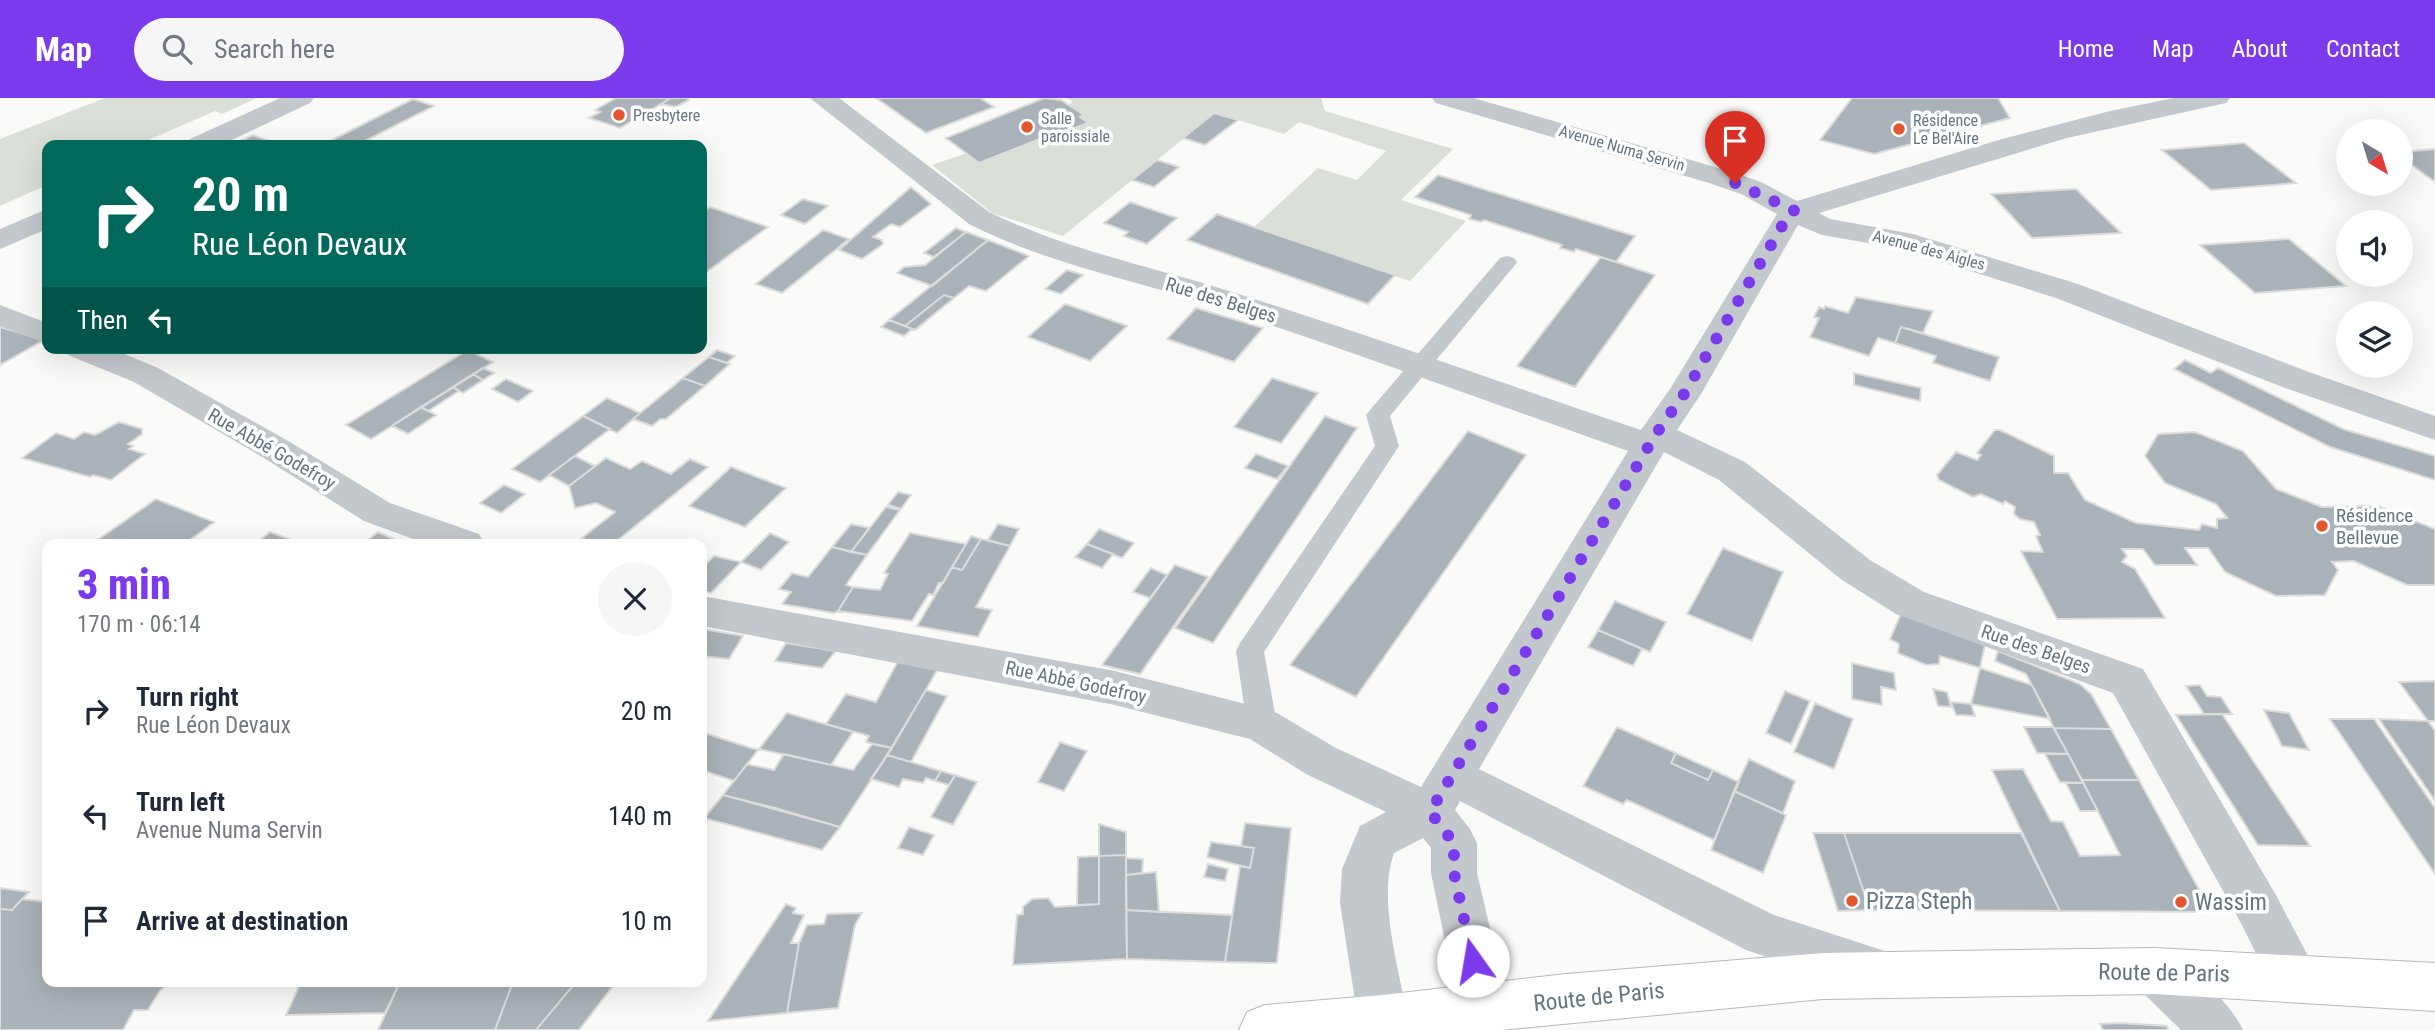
<!DOCTYPE html>
<meta charset="utf-8">
<style>
:root{--surface:#fff;--page:#f6f6f7;--text:#1f2937;--muted:#747a83;--accent:#7c3aed}
body{margin:0;font-family:"Roboto Condensed",sans-serif;background:var(--page);color:var(--text);height:100vh;display:flex;flex-direction:column;font-size:26px;white-space:nowrap}
*{box-sizing:border-box;margin:0}
p{font-size:23px;color:var(--muted)}
.icon{flex:none;width:38px;height:38px;fill:none;stroke:currentColor;stroke-width:2;stroke-linecap:round;stroke-linejoin:round}
.map{position:relative;flex:1;overflow:hidden}
.side{position:absolute;left:42px;top:441px;width:665px;height:448px;display:flex;flex-direction:column;background:var(--surface);border-radius:14px;box-shadow:0 7px 28px #0002}
.side>*{flex:none}
.banner{position:absolute;left:42px;top:42px;width:665px;height:214px;border-radius:14px;box-shadow:0 7px 28px #0002;background:#00695c;color:#fff;overflow:hidden}
.needle{width:46px;rotate:142deg}
.buttons{position:absolute;left:2336px;top:21px;display:grid;gap:14px}
.buttons a{display:grid;place-items:center;width:77px;height:77px;border-radius:50%;background:var(--surface);box-shadow:0 7px 28px #0002;font-size:35px}
.pin{position:absolute;display:grid;place-items:center;width:60px;height:60px;color:#fff;margin:-72px -30px;border-radius:50% 50% 50% 0;rotate:-45deg;box-shadow:0 0 7px #0007}
.pin .icon{rotate:45deg}
.me{position:absolute;width:77px;margin:-38px;rotate:347deg;stroke-linejoin:round;filter:drop-shadow(0 0 5px #0008)}
.turn{display:flex;align-items:center;gap:24px;height:147px;padding:0 35px;font-size:32px}
.turn .icon{width:91px;height:91px;stroke-width:2.5}
.turn b{display:block;font-size:49px;line-height:60px}
.then{display:flex;align-items:center;height:66px;padding:0 35px;background:#0003;gap:14px;font-size:26px}
.round{display:grid;place-items:center;flex:none;width:74px;height:74px;border-radius:37px;background:var(--page)}
.overview{display:flex;align-items:center;justify-content:space-between;height:119px;padding:0 35px}
h1{font-size:42px;font-weight:800;line-height:52px;color:var(--accent)}
ul{padding:0;list-style:none}
li{display:flex;align-items:center;gap:21px;height:105px;padding:0 35px}
li div{flex:1}
li b{display:block;font-size:26px}
li em{font-style:normal}
header{display:flex;align-items:center;gap:42px;box-sizing:border-box;height:98px;padding:0 35px;background:var(--accent);color:#fff}
header strong{font-size:33px}
nav{display:flex;gap:38px;margin-inline-start:auto;font-size:24px}
.search{width:490px;height:63px;background:var(--page);display:flex;align-items:center;gap:18px;box-sizing:border-box;padding:0 24px;border-radius:38px;color:var(--muted);font-size:26px}
.map>svg:first-child{display:block}
.green{fill:#dadfd7}
.building{fill:#aab3b9;stroke:#dcdcda;stroke-width:2}
.lines{fill:none;stroke-linecap:round;stroke-linejoin:round}
.primary-casing{stroke:#b5babe;stroke-width:2}
.service{fill:#c3c8cc;fill-rule:evenodd}
.minor{fill:#c3c8cc;fill-rule:evenodd}
.primary{fill:#fff;fill-rule:evenodd}
.route{stroke:#7c3aed;stroke-width:12;stroke-dasharray:0 21.6}
.poi-dot{fill:#e4572e;stroke:#fff;stroke-width:2.5}
.labels{text-anchor:middle;dominant-baseline:central;stroke-width:7;stroke-linejoin:round;paint-order:stroke}
.far-poi-label{font-size:16px;fill:#657683;stroke:#fff;text-anchor:start}
.far-street-label{font-size:16px;fill:#657683;stroke:#fff}
.street-label{font-size:19px;fill:#657683;stroke:#fff}
.poi-label{font-size:19px;fill:#657683;stroke:#fff;text-anchor:start}
.near-poi-label{font-size:23px;fill:#657683;stroke:#fff;text-anchor:start}
.near-street-label{font-size:23px;fill:#657683;stroke:#fff}
</style>
<header>
<strong>Map</strong>
<div class="search"><svg class="icon" aria-label="search" viewBox="0 0 24 24"><circle cx="10" cy="10" r="6"/><path d="M15 15l6 6"/></svg>Search here</div>
<nav><a>Home</a><a>Map</a><a>About</a><a>Contact</a></nav>
</header>
<div class="map">
<svg width="2435" height="932" viewBox="0 0 2435 932">
<rect width="100%" height="100%" fill="#fafaf8"/>
<path class="green" d="M105 0H257L222 16 215 13 137 47H47V87L0 108V41Z
M1067 0H1321L1325 13 1453 51 1401 102 1466 123 1410 183 1254 129 1318 70 1357 82 1386 53 1299 24 1284 36 1215 15 1063 138 992 115 932 67 967 55 980 65 1060 33 1063 34 1088 25 1080 19 1083 16 1069 7 1073 4Z"/>
<path class="building" d="M616 0H671L620 30 589 20 600 14 595 12Z
M671 0H687L689 2 676 9 661 6Z
M876 0H980L994 9 926 35Z
M1044 0 1061 2 1084 17 1080 19 1088 25 1063 34 1060 33 979 65 946 40Z
M1852 0H1998L2010 20 1874 56 1820 42Z
M413 1 434 8 357 47H322Z
M1214 15 1238 22 1205 47 1183 40Z
M253 37 280 47H232Z
M2244 45 2296 85 2211 92 2162 52Z
M2435 51V84L2401 59V54Z
M1157 62 1179 69 1154 89 1132 82Z
M1438 77 1635 138 1616 164 1576 151 1574 154 1560 150 1562 147 1484 122 1481 124 1469 121 1471 117 1415 99Z
M911 89 931 106 900 129 891 126 873 139 882 142 883 146 862 161 839 152Z
M2076 91 2121 135 2032 140 1991 96Z
M803 101 828 108 805 126 781 117Z
M1130 104 1177 120 1147 146 1124 138 1128 134 1104 125Z
M710 109 768 129 702 177V115Z
M1217 116 1254 129 1395 177 1368 206 1187 142Z
M956 130 966 134 934 159 924 155Z
M823 132 849 141 782 195 756 186Z
M966 134 988 142 932 188 897 175 904 169 925 167Z
M2289 141 2346 188 2255 195 2200 147Z
M988 142 1029 158 986 193 969 188 954 200 944 197 905 228 889 222Z
M1601 159 1655 177 1575 289 1517 268Z
M1067 172 1083 177 1061 196 1045 191Z
M944 197 954 200 915 232 905 228Z
M1856 199 1933 213 1923 235 1901 229 1895 245 1878 240 1869 258 1810 239 1819 220 1814 219 1819 209 1824 211 1825 208 1848 215Z
M1065 206 1077 210 1127 228 1090 263 1028 239Z
M1196 210 1263 230 1234 264 1167 241Z
M889 222 905 228 912 231 904 238 881 229Z
M0 229 44 242 0 267Z
M1901 229 1999 259 1990 283 1933 265 1936 258 1895 245Z
M468 252 493 264 371 341 346 327Z
M717 252 735 258 727 265 709 259Z
M709 259 730 266 705 288 683 280Z
M2185 262 2211 275 2218 270 2343 331 2435 358V382L2330 349 2174 271Z
M483 270 494 275 483 282 473 276Z
M1854 275 1921 290 1920 303 1854 287Z
M473 276 483 282 463 295 453 289Z
M683 280 705 288 666 321H660L652 328 633 321Z
M1272 280 1318 295 1281 345 1234 329Z
M506 281 517 286 533 293 518 304 492 291Z
M453 289 459 293 428 313 421 309Z
M607 300 640 315 617 335 583 318Z
M421 309 436 317 408 336 392 328Z
M583 318 610 331 540 384 512 371Z
M1325 318 1357 330 1213 545 1175 530Z
M119 324 142 331V336L128 346 133 348 129 351 145 356 111 382 93 377 90 379 22 360 56 335 74 341 84 334 95 337Z
M1995 332H2000L2054 358V375H2068L2085 402 2136 425 2199 432 2202 426 2217 430V421L2227 420 2216 406 2165 385 2145 358 2158 336 2195 334 2243 353 2276 391 2322 409 2378 408 2435 431V487H2407L2354 463 2332 464 2338 472 2325 497 2276 498 2225 474 2208 450H2185L2197 467H2155L2143 451H2122L2127 458 2122 464 2135 471 2165 520 2057 521 2021 453 2043 454 2036 438 2040 437 2034 424 2020 421 2014 416 2015 409 2005 403 2003 406 1981 396 1973 399 1939 382 1937 377 1956 354 1977 362 1981 357 1977 355Z
M1468 333 1526 357 1356 599 1290 567Z
M1256 356 1288 368 1277 381 1245 370Z
M575 358 595 368 569 388 549 377Z
M606 360 630 371 642 363 671 376 690 361 708 369 613 446H594L582 440 615 414 596 405 575 410 569 388Z
M731 369 786 390 745 429 689 408Z
M504 387 525 396 501 415 480 405Z
M898 394 911 397 901 411 888 407Z
M156 401 214 424 185 446H111L99 441Z
M886 409 900 412 867 457 851 454Z
M851 426 869 430 851 454 832 449Z
M998 426 1019 431 1010 448 988 442Z
M1099 431 1134 445 1122 460 1087 446Z
M270 434 303 446H255Z
M378 434 405 446H406H363Z
M770 435 789 444 761 472 741 464Z
M910 435 966 446 943 485H939L933 497 929 496 912 523 838 513 853 489 880 492 888 476 884 475Z
M971 438 981 441 962 472 952 469Z
M981 441 1010 448 976 509 992 512 978 539 917 528 952 469 962 472Z
M1087 446 1113 456 1102 470 1075 459Z
M832 449 867 457 846 487 853 489 838 513 834 515 782 506 791 494 779 491 792 475 808 479Z
M1723 450 1783 474 1752 543 1687 516Z
M714 458 741 464 711 495 702 493V465L706 466Z
M1175 467 1208 479 1140 576 1102 567Z
M1151 470 1167 477 1150 500 1133 494Z
M1615 503 1666 524 1650 554 1598 532Z
M1902 513 1985 547 1980 570 1940 558 1939 566 1926 567 1898 555 1899 546 1890 541Z
M702 531 738 537 743 538 729 561 702 558Z
M1598 532 1642 551 1633 568 1588 549Z
M786 545 836 553 822 570 775 563Z
M1998 553 2080 586 2091 596 2111 631 2054 630 2026 576 1995 563Z
M898 563 939 569 892 650 866 644 869 638 826 626 846 596 876 604Z
M1852 565 1894 575 1896 592 1881 589 1882 607 1852 601Z
M1980 570 2032 587 2050 621 1971 606Z
M2435 583V623H2428L2399 584Z
M2200 587 2207 598 2221 599 2232 616H2204L2186 588Z
M1933 591 1947 594 1951 609 1938 608Z
M926 592 947 598 911 664 887 657Z
M1785 593 1810 603 1791 646 1766 635Z
M1951 604 1971 606 1975 618 1956 617Z
M1815 605 1853 621 1834 671 1794 654Z
M2264 612 2289 615 2309 652 2282 648Z
M787 615 853 634 831 667 759 651Z
M2222 616 2310 748 2258 747 2176 617Z
M2330 621H2374L2435 710V776Z
M2379 621 2428 623 2435 633V703Z
M1617 629 1676 655 1671 665 1708 682 1713 672 1739 684 1714 742 1627 702 1623 706 1583 688Z
M2024 629H2053L2068 656 2037 655Z
M2054 630 2111 631 2139 682H2082Z
M702 634 729 643 758 652 734 683 702 672Z
M1060 644 1087 653 1064 693 1038 684Z
M872 646 892 650 840 729 723 697 747 666 774 672 784 656 853 672Z
M1676 655 1713 672 1708 682 1671 665Z
M2045 656H2068L2083 685 2060 684Z
M887 657 911 664 941 673 935 683 926 680 923 685 903 681 899 689 871 681Z
M1749 661 1795 683 1783 715 1734 693Z
M2023 671 2051 723 2063 724 2080 758 2120 757 2082 682H2139L2203 799 2201 814 2060 813 1992 672Z
M941 673 955 677 949 687 935 683Z
M955 677 977 684 953 727 931 719Z
M2066 685H2083L2098 713H2080Z
M1734 693 1786 717 1763 775 1711 752Z
M723 697 775 710 840 729 822 752 704 720Z
M1245 725 1291 730 1277 865 1225 864 1240 768 1250 770 1254 750 1241 748Z
M1099 726 1126 734V757L1099 758Z
M909 729 934 737 923 757 898 750Z
M1813 735H1844L1870 812 1838 813Z
M1844 735H2021L2060 813 1870 812Z
M1211 744 1254 750 1250 770 1207 759Z
M1126 757 1127 861 1013 867 1017 817 1023 816V809L1032 801 1048 800 1055 809 1099 806V758Z
M1099 758V806L1077 807 1078 759Z
M1126 760 1143 761 1142 775 1126 777Z
M1208 766 1228 771 1225 783 1204 779Z
M1156 774 1159 814 1126 812V777Z
M0 790 29 794 12 812 0 811Z
M22 801 47 804V884H169L159 894 148 912H134L123 932H0V811L12 812Z
M786 806 796 810 793 815 804 817 791 845H799L787 915 708 923Z
M1126 812 1232 817 1225 864 1127 861Z
M862 815 855 827 838 910 787 915 799 845 807 827 824 826 827 816Z
M301 884H400L385 915 286 917Z
M400 884H513L495 932H378Z
M513 884H576L536 932H495Z
M576 884H616L579 932H536Z
M2120 925 2167 928 2168 932H2103L2100 926Z"/>
<g class="lines">
<defs>
<path id="primary" d="M2154 850 2435 865V913L2154 896 1823 901 1501 932H1239L1247 914 1265 907 1383 897 1566 876 1823 855Z"/>
</defs>
<use href="#primary" class="primary-casing"/>
<path class="service" d="M1507 158 1514 160 1517 164 1514 168 1390 318 1399 348 1264 554 1277 627 1272 635 1262 639 1252 635 1247 627 1236 553 1240 545 1375 348 1366 317 1370 312 1500 160Z"/>
<path class="minor" d="M280 0H314L310 5 221 47H186L190 41Z
M810 0H839L989 114C1066 152 1151 168 1232 194 1369 237 1505 286 1641 332L1670 291 1777 116 1741 96 1709 85 1436 5 1432 0H1473L1729 73 1761 84 1797 103 1995 43 2110 13 2174 0H2230L2226 5 2067 40 1819 115 1830 121 1913 136 2078 186 2309 274 2435 318V342L2285 290 2056 200 1897 150 1822 137 1798 127 1701 296 1677 332 1745 364 1870 462 1924 494 2143 571 2276 797 2320 881 2313 898 2295 904 2277 898 2242 827 2113 595 1896 516 1842 482 1719 382 1664 354 1479 671 1774 817 1891 855 1899 871 1891 887 1874 894 1746 852 1460 703 1455 712 1470 731 1477 745V775L1509 911 1502 928C1489 932 1479 932 1466 928L1459 911 1431 775V750L1423 740 1394 755C1377 802 1400 873 1408 922L1404 932H1362L1358 922 1340 805 1342 771 1360 728 1386 714 1306 676 1250 641 1115 607 702 528V498L1115 573 1262 610 1277 615 1336 650 1421 689 1628 353C1489 304 1351 253 1211 207 1130 181 1045 165 969 126Z
M47 111V131L0 151V131Z
M0 207 47 225V246L0 228Z
M64 250H110L158 270 290 344 390 405 479 436 485 446H427L364 423 264 360 134 284 68 257Z
M2154 850C2184 861 2230 903 2243 932H2181L2137 889 2129 873 2137 857Z"/>
<use href="#primary" class="primary"/>
</g>
<g class="lines">
<path class="route" d="M1473 863 1454 775V745L1430 714 1656 336 1684 296 1782 128 1795 113 1735 85"/>
</g>
<g class="poi-dot">
<circle cx="619" cy="17" r="7"/>
<circle cx="1027" cy="29" r="7"/>
<circle cx="1899" cy="31" r="7"/>
<circle cx="2322" cy="428" r="7"/>
<circle cx="1852" cy="803" r="7"/>
<circle cx="2181" cy="804" r="7"/>
</g>
<g class="labels">
<g class="far-poi-label">
<text x="633" y="17">Presbytere</text>
<text x="1041" y="20">Salle<tspan x="1041" dy="18">paroissiale</tspan></text>
<text x="1913" y="22">Résidence<tspan x="1913" dy="18">Le Bel'Aire</tspan></text>
</g>
<g class="far-street-label">
<text transform="translate(1622 50) rotate(16)">Avenue Numa Servin</text>
<text transform="translate(1929 152) rotate(15)">Avenue des Aigles</text>
</g>
<g class="street-label">
<text transform="translate(1221 202) rotate(17)">Rue des Belges</text>
<text transform="translate(272 351) rotate(30)">Rue Abbé Godefroy</text>
<text transform="translate(2036 551) rotate(19)">Rue des Belges</text>
<text transform="translate(1076 584) rotate(12)">Rue Abbé Godefroy</text>
</g>
<g class="poi-label">
<text x="2336" y="417">Résidence<tspan x="2336" dy="22">Bellevue</tspan></text>
</g>
<g class="near-poi-label">
<text x="1866" y="803">Pizza Steph</text>
<text x="2195" y="804">Wassim</text>
</g>
<g class="near-street-label">
<text transform="translate(2164 875) rotate(1)">Route de Paris</text>
<text transform="translate(1599 899) rotate(-6)">Route de Paris</text>
</g>
</g>
</svg>
<div class="buttons">
<a><svg class="needle" viewBox="-14 -14 28 28"><path d="M0-13l5 13h-10z" fill="#e53935"/><path d="M0 13l5-13h-10z" fill="#747a83"/></svg></a>
<a><svg class="icon" aria-label="sound" viewBox="0 0 24 24"><path d="M4 9h4l5-4v14l-5-4H4zM17 9q2 3 0 6"/></svg></a>
<a><svg class="icon" aria-label="layers" viewBox="0 0 24 24"><path d="M12 4l9 5-9 5-9-5zM3 14l9 5 9-5"/></svg></a>
</div>
<div class="pin" style="left:1735px;top:85px;background:#d93025"><svg class="icon" aria-label="arrive" viewBox="0 0 24 24"><path d="M6 21V4h12l-3 4 3 4H6"/></svg></div>
<svg class="me" style="left:1473px;top:863px" viewBox="-20 -20 40 40"><circle r="19" fill="#fff"/><path d="M0-13L10 11 0 6-10 11z" fill="#7c3aed"/></svg>
<div class="banner">
<div class="turn"><svg class="icon" aria-label="right" viewBox="0 0 24 24"><path d="M7 20v-9h11M14 6l5 5-5 5"/></svg><div><b>20 m</b>Rue Léon Devaux</div></div>
<div class="then">Then<svg class="icon" aria-label="left" viewBox="0 0 24 24"><path d="M17 20v-9H6M10 6l-5 5 5 5"/></svg></div>
</div>
<section class="side">
<div class="overview"><div><h1>3 min</h1><p>170 m · 06:14</p></div><a class="round"><svg class="icon" aria-label="close" viewBox="0 0 24 24"><path d="M6 6l12 12M18 6L6 18"/></svg></a></div>
<ul>
<li><svg class="icon" aria-label="right" viewBox="0 0 24 24"><path d="M7 20v-9h11M14 6l5 5-5 5"/></svg><div><b>Turn right</b><p>Rue Léon Devaux</p></div><em>20 m</em></li>
<li><svg class="icon" aria-label="left" viewBox="0 0 24 24"><path d="M17 20v-9H6M10 6l-5 5 5 5"/></svg><div><b>Turn left</b><p>Avenue Numa Servin</p></div><em>140 m</em></li>
<li><svg class="icon" aria-label="arrive" viewBox="0 0 24 24"><path d="M6 21V4h12l-3 4 3 4H6"/></svg><div><b>Arrive at destination</b></div><em>10 m</em></li>
</ul>
</section>
</div>
